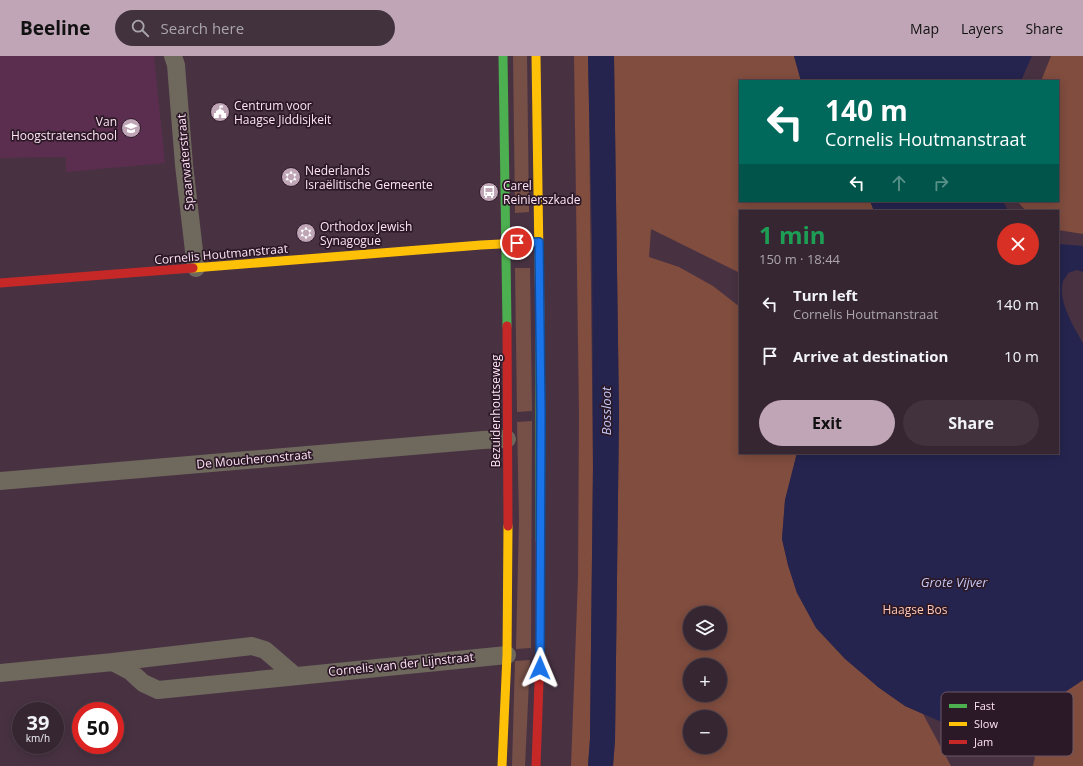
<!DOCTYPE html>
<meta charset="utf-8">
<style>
:root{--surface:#362632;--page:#41323e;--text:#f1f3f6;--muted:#aaa5ac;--line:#50434d;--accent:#bfa5b6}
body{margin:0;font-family:"Open Sans",sans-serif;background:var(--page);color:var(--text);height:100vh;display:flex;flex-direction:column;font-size:15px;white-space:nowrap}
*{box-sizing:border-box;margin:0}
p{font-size:13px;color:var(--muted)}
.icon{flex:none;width:22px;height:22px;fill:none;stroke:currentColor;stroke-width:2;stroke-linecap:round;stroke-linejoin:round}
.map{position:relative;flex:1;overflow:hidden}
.panel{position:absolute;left:739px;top:154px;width:320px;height:244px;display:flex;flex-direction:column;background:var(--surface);border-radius:0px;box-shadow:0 2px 10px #0003,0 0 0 1px var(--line)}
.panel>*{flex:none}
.top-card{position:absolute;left:739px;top:24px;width:320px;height:122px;border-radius:0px;box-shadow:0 2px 10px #0003,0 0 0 1px var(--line);background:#00695c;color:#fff;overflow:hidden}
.fabs{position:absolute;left:683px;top:550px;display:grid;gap:8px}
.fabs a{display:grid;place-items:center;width:44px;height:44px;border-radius:50%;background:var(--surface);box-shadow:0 2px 10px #0003,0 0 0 1px var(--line);font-size:20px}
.speed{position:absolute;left:12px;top:646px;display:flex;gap:8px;font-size:20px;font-weight:700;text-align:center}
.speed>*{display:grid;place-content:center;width:52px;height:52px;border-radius:50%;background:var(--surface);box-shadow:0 2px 10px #0003,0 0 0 1px var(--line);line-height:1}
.speed small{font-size:10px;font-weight:400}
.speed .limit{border:6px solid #d22;background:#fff;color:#111}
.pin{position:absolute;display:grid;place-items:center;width:34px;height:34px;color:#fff;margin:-17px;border:2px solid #fff;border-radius:50%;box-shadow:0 1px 4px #0007}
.me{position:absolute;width:44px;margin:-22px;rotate:1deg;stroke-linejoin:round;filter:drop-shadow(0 0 3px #0008)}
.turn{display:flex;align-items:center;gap:14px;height:84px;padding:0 20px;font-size:18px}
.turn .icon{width:52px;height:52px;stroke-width:2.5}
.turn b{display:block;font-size:28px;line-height:34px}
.lanes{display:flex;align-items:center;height:38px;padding:0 20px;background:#0003;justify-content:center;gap:20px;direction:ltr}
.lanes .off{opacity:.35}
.round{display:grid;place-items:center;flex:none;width:42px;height:42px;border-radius:21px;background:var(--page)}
.headline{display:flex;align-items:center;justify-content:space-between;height:68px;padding:0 20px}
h1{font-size:24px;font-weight:700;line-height:30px;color:#1e9e55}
.cta{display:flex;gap:8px;margin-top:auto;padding:8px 20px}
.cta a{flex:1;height:46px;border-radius:24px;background:var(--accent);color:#111;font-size:16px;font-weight:700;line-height:46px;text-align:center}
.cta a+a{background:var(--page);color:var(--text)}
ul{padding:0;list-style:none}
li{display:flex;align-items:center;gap:12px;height:52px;padding:0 20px}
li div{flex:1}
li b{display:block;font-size:15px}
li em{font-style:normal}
header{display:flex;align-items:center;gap:24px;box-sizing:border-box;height:56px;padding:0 20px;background:var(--accent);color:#111}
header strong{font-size:19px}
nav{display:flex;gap:22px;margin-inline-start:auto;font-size:14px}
.search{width:280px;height:36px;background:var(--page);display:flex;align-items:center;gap:10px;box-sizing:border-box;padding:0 14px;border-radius:22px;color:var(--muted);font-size:15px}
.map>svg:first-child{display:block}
.built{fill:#5b2e4f}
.green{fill:#765046}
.forest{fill:#804d3f;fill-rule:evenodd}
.water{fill:#25244f}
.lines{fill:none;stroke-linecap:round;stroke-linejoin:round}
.street{stroke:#6e685d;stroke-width:18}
.fast{stroke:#4caf50;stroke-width:9}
.slow{stroke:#ffc107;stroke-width:9}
.jam{stroke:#c62828;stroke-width:9}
.route-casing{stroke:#114b97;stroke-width:10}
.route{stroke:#1a73e8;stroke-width:7}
.labels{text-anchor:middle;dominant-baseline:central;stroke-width:3.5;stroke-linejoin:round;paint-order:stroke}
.poi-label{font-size:12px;fill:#ffe3f5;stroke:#2c1927;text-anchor:start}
.street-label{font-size:12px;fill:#ffe3f5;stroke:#2c1927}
.park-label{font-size:12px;fill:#fec8b7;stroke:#2c1927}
.water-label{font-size:13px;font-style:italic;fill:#bfc6f5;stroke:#2c1927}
.key{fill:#2c1927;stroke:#6b5665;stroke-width:1}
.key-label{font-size:11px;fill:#ffe3f5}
</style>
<header>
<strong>Beeline</strong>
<div class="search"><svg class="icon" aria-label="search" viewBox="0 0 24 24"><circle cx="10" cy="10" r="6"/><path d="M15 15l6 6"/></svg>Search here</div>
<nav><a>Map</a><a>Layers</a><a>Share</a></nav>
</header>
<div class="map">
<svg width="1083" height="710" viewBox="0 0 1083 710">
<rect width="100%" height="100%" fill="#483242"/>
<path class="built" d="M0 0H154L165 107 66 116V101L0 102Z"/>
<path class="green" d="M513 0H527L529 156 515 157Z
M515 212H530L532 355 517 356Z
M532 365 531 592 516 593 519 463 517 366Z
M530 604 525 710H512L515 605Z"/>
<path class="forest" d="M574 0H588L589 52 593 410 590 683 588 710H571L578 522 579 359Z
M614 0H794L801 25H740V145H870L874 155H740V217L651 173 649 201 679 211 713 230 740 251V397H797L785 444 782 483 788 509 797 537 878 631 905 650 923 658 951 710H613L615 684 619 358ZM690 557H720V587H690ZM690 609H720V639H690ZM690 661H720V691H690Z
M1051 0H1083V178L1058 174V155H1026L1017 145H1058V25H1041Z
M1083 624V710H1033L1047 647 1056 642Z"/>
<path class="water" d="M588 0H614L619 358 615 684 613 710H588L590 683 593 410 592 185Z
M794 0H1032L1021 25H801Z
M870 145H1003L1008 155H874Z
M1058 188 1083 190V216L1077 214 1068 217C1067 220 1064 223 1063 225 1057 244 1074 271 1083 287V624L1056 642 1021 659 981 670 944 667 905 650 878 631 845 603 816 572 797 537 788 509 782 483 785 444 797 397H1058Z"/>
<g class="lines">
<path class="street" d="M173 0 176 9 184 109 196 212
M0 425 483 384 507 383
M113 606 252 590 265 594 294 619
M0 617 113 606 130 615 143 627 158 634 507 599"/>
<path class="fast" d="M503 0 507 270
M540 269V485"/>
<path class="slow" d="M536 0 540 269
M193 212 481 189 539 186
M502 710 507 599 508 470"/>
<path class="jam" d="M0 227 193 212
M507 270 508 470
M536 710 540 598V485"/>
</g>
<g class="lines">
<defs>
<path id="route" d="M517 187 539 186 541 355 540 612"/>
</defs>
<use href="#route" class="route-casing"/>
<use href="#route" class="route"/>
</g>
<defs>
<symbol id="civic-disc" viewBox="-11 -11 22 22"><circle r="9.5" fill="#bfa5b6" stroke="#2c1927"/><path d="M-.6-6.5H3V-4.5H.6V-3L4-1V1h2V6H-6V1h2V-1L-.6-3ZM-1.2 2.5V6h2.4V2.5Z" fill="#fff"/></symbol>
<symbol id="school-disc" viewBox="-11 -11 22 22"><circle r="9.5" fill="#bfa5b6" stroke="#2c1927"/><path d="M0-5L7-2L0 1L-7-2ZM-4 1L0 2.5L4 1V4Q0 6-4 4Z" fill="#fff"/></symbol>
<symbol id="synagogue-disc" viewBox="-11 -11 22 22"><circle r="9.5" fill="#bfa5b6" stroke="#2c1927"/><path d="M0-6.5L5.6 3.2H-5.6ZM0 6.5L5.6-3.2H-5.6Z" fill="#fff"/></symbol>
<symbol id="bus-disc" viewBox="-11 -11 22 22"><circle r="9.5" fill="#bfa5b6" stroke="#2c1927"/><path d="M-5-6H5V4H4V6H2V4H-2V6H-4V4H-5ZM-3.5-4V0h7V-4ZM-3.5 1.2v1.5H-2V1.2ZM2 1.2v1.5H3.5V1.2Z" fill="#fff"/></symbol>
</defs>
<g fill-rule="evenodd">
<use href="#civic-disc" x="209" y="45" width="22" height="22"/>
<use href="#school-disc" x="120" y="61" width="22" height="22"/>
<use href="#synagogue-disc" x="280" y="110" width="22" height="22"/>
<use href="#bus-disc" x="478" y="125" width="22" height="22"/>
<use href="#synagogue-disc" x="295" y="166" width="22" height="22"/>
</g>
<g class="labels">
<g class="poi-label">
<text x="234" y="49">Centrum voor<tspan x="234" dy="14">Haagse Jiddisjkeit</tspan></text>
<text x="117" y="65" text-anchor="end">Van<tspan x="117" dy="14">Hoogstratenschool</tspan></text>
<text x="305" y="114">Nederlands<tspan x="305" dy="14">Israëlitische Gemeente</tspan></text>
<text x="503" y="129">Carel<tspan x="503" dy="14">Reinierszkade</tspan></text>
<text x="320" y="170">Orthodox Jewish<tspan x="320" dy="14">Synagogue</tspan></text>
</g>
<g class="street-label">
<text transform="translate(185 106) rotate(-95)">Spaarwaterstraat</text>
<text transform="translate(221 198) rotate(-5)">Cornelis Houtmanstraat</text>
<text transform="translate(495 355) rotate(-90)">Bezuidenhoutseweg</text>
<text transform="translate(254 403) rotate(-5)">De Moucheronstraat</text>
<text transform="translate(401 608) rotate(-6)">Cornelis van der Lijnstraat</text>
</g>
<g class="park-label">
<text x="915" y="553">Haagse Bos</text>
</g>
<g class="water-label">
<text transform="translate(606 355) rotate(-90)">Bossloot</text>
<text x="954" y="526">Grote Vijver</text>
</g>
</g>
<rect x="941" y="636" width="132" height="64" rx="6" class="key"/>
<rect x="949" y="648" width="18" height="4" fill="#4caf50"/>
<rect x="949" y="666" width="18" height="4" fill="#ffc107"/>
<rect x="949" y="684" width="18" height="4" fill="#c62828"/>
<g class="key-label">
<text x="974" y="654">Fast</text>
<text x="974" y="672">Slow</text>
<text x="974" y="690">Jam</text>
</g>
</svg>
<div class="fabs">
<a><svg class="icon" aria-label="layers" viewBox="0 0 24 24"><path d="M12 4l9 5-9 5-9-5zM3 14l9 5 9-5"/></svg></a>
<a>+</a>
<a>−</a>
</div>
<div class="speed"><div>39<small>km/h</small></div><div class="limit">50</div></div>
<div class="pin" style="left:517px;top:187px;background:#d93025"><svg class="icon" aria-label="arrive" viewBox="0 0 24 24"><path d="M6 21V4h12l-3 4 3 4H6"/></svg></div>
<svg class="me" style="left:540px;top:612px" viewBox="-20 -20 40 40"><path d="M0-17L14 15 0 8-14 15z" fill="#1a73e8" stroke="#fff" stroke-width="4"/></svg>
<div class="top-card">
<div class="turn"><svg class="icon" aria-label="left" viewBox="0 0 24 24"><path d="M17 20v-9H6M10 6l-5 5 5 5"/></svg><div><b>140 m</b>Cornelis Houtmanstraat</div></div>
<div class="lanes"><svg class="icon" aria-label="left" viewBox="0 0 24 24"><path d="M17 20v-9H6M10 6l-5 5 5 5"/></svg><svg class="icon off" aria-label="ahead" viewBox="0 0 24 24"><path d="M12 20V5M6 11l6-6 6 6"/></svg><svg class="icon off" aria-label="right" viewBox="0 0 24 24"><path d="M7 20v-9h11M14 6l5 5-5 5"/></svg></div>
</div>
<section class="panel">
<div class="headline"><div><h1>1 min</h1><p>150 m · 18:44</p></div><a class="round" style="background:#d93025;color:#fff"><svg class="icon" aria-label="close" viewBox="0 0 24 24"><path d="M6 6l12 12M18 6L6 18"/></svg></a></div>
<ul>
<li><svg class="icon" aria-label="left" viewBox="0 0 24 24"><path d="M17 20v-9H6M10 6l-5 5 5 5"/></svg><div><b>Turn left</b><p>Cornelis Houtmanstraat</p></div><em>140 m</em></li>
<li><svg class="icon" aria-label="arrive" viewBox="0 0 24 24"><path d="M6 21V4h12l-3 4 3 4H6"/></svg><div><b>Arrive at destination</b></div><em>10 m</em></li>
</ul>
<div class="cta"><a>Exit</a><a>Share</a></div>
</section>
</div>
